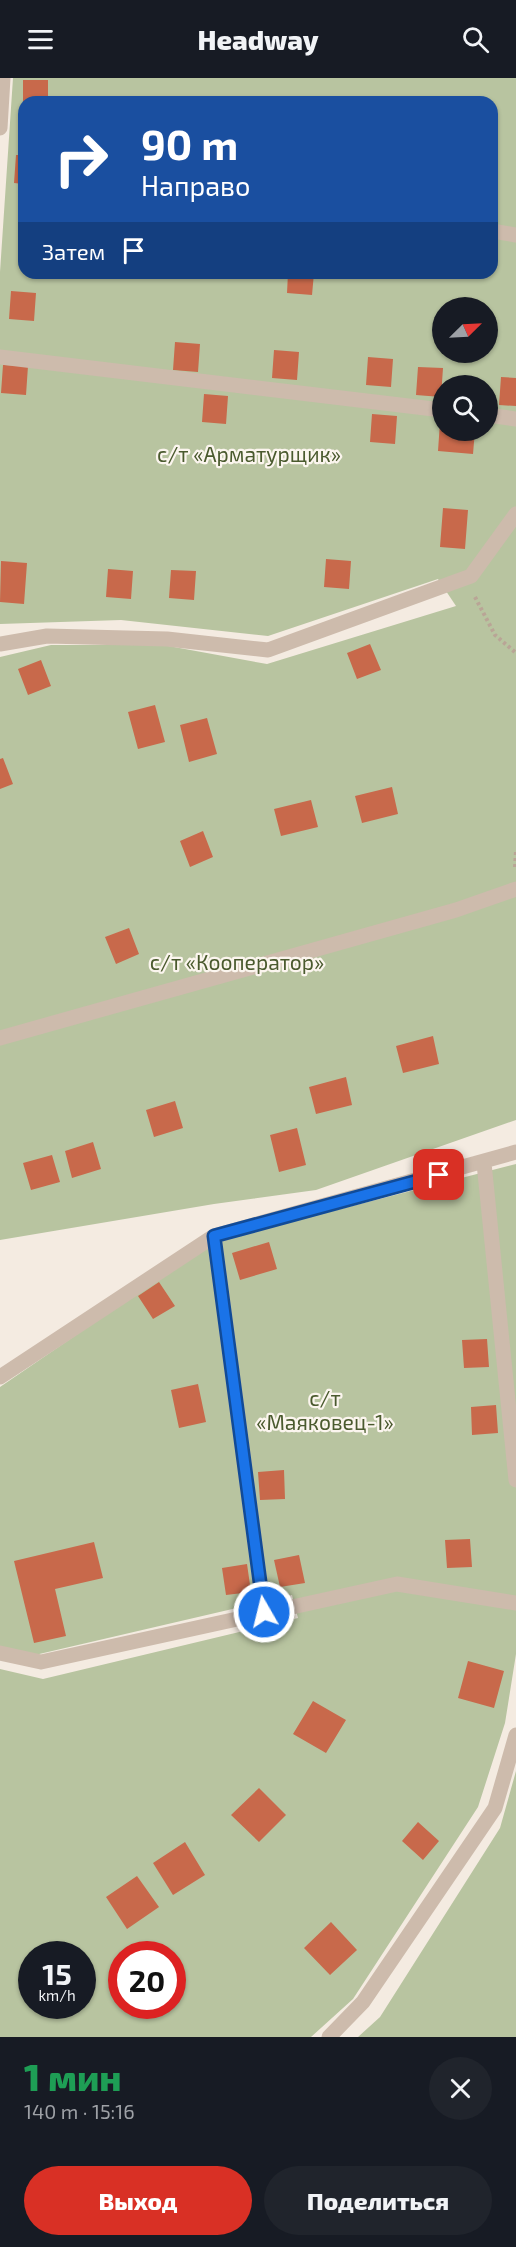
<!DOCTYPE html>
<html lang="ru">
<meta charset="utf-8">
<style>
:root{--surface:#171b24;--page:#20242c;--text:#f1f3f6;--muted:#9ea1a6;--accent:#d93025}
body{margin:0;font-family:"Exo 2",sans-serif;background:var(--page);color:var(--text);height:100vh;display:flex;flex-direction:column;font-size:22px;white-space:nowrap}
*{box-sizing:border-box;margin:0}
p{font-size:20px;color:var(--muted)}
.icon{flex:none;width:33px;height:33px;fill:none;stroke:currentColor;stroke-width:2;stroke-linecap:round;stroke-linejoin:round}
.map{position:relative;height:1959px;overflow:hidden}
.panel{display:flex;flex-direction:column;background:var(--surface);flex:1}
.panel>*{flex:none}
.guide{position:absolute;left:18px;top:18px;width:480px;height:183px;border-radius:18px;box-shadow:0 2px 4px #0004;background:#1a4fa0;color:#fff;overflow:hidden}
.needle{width:39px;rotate:66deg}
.buttons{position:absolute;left:432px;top:219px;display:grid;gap:12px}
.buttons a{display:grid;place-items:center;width:66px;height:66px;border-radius:50%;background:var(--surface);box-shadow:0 2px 4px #0004;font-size:30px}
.speed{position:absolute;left:18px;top:1863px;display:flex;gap:12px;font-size:30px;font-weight:700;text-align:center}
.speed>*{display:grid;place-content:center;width:78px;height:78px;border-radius:50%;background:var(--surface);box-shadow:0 2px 4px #0004;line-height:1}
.speed small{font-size:15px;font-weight:400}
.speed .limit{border:9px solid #d22;background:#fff;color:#111}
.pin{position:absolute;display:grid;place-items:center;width:51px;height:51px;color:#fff;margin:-26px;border-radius:12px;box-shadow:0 3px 9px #0006}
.me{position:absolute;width:66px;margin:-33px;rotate:352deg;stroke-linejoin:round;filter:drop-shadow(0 0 4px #0008)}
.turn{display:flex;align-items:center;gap:21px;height:126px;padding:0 24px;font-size:27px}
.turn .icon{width:78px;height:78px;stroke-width:2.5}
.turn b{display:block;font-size:42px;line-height:51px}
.then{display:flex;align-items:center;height:57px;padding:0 24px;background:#0003;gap:12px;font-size:22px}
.round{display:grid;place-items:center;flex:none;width:63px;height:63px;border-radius:32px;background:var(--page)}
.summary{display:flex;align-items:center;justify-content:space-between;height:102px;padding:0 24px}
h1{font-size:36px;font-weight:800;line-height:45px;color:#1e9e55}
.action{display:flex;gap:12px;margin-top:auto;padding:12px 24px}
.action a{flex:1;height:69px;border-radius:36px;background:var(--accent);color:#fff;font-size:24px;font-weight:800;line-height:69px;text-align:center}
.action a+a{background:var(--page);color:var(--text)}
header{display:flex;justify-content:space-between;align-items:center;height:78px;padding:0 24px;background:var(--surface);font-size:27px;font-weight:800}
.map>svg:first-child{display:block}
.green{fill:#b8c4a0;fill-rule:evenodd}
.building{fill:#c8694b}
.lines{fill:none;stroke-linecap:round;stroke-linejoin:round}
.path{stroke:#b9a596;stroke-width:4;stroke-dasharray:3 3;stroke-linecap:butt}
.service{stroke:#cdbbac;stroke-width:15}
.minor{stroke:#cdbbac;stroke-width:15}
.route-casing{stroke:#114b97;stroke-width:15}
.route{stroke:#1a73e8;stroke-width:10}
.labels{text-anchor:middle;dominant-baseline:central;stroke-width:4.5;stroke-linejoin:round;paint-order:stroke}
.park-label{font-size:21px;fill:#4a5a2e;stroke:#fbf5ee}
</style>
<header><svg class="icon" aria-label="menu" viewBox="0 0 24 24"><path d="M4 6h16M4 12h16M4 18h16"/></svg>Headway<svg class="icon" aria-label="search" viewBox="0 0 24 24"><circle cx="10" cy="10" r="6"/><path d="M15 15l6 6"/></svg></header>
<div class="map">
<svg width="516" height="1959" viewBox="0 0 516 1959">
<rect width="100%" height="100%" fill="#f4ebe1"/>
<path class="green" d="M13 0H516V1042L316 1112 214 1126 0 1162V579L51 567H163L267 586 456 528 438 501 268 558 121 542 0 546V194ZM24 24H492V195H24ZM442 230H488V274H442ZM442 308H488V352H442Z
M516 1086V1576L505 1645 478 1729 353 1921 311 1959H0V1591L43 1601 298 1540 292 1517 35 1577 0 1569V1309L212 1164ZM32 1876H82V1928H32ZM122 1876H172V1928H122Z
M516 1693V1959H358L380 1939 500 1750Z"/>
<path class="building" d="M23 2H48V24H23Z
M281 18 306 21V24H280Z
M16 77H24V106L14 105Z
M288 195H314L312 217 287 215Z
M11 213 36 215 34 243 9 241Z
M175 264 200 266 198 294 173 292Z
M274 272 299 274 297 302 272 300Z
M368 279 393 281 391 309 366 307Z
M3 287 28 288 26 317 1 315Z
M418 289 443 290 441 319 416 317Z
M501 299 516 300V328L499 327Z
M204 316 228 318 226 346 202 344Z
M372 336 397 338 395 366 370 364Z
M440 344H442V352H475L473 376 438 373Z
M443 430 468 432 465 471 440 469Z
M326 481 351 483 349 511 324 509Z
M1 483 27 485 24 526 0 524Z
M108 491 133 493 131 521 106 519Z
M171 492 196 493 194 522 169 520Z
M370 566 381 592 357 601 347 575Z
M41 582 51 608 28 617 18 591Z
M155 627 165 664 138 671 128 634Z
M207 640 217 676 189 684 180 647Z
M3 680 13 706 0 711V681Z
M392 709 398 736 362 745 355 718Z
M311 722 318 749 281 758 274 731Z
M203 753 213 779 190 789 180 763Z
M129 850 139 876 116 886 105 859Z
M433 958 439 986 403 995 396 968Z
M346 999 352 1027 316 1036 309 1009Z
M175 1023 183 1050 154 1059 146 1032Z
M297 1050 306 1087 279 1094 270 1057Z
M93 1064 101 1091 72 1100 65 1073Z
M52 1077 60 1104 31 1112 23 1085Z
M269 1164 277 1191 240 1202 232 1175Z
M159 1204 175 1228 153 1241 138 1218Z
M487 1261 489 1289 464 1290 462 1262Z
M198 1306 206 1344 179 1350 171 1312Z
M496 1327 498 1355 472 1357 471 1329Z
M284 1392 285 1421 260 1422 258 1394Z
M470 1461 472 1489 447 1490 445 1462Z
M94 1464 103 1500 55 1511 66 1558 34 1565 14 1483Z
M299 1477 305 1505 280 1509 274 1482Z
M247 1486 251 1514 226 1517 222 1490Z
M468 1583 504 1593 494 1630 458 1620Z
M313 1623 346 1642 326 1675 293 1656Z
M259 1710 286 1737 259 1764 231 1737Z
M418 1744 439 1763 423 1782 402 1763Z
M185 1764 205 1797 173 1817 153 1785Z
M137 1798 159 1829 127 1851 106 1819Z
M331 1844 357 1872 330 1897 304 1870Z"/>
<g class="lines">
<path class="path" d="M475 519 495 557 516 575
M515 789 516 773"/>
<path class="service" d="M0 50 3 0
M492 153 516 157
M0 279 442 332
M488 337 516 341
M0 960 456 832 516 811
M484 1085 516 1402
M214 1158 264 1534
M0 1299 214 1158 516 1074"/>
<path class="minor" d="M0 566 47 558 167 561 268 572 471 498 516 436
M0 1575 41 1584 397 1506 516 1525
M329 1959 363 1924 495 1730 516 1657"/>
</g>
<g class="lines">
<defs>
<path id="route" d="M264 1534 214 1158 439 1097"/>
</defs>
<use href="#route" class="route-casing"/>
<use href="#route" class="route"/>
</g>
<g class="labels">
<g class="park-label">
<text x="249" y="375">с/т «Арматурщик»</text>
<text x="237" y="883">с/т «Кооператор»</text>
<text x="325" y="1319">с/т<tspan x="325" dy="24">«Маяковец-1»</tspan></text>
</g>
</g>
</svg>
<div class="buttons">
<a><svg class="needle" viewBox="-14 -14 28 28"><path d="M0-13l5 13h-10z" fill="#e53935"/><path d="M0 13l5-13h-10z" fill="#9ea1a6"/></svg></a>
<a><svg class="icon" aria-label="search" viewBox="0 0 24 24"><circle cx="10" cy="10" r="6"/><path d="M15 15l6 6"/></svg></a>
</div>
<div class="speed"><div>15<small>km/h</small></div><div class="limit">20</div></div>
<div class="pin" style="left:439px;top:1097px;background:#d93025"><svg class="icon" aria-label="arrive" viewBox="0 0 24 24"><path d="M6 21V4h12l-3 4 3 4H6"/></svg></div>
<svg class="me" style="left:264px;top:1534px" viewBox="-20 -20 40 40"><circle r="17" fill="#1a73e8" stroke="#fff" stroke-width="3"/><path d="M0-11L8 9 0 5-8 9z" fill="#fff"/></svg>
<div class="guide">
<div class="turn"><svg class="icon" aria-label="right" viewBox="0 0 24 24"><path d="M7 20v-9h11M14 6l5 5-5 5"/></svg><div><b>90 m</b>Направо</div></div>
<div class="then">Затем<svg class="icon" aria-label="arrive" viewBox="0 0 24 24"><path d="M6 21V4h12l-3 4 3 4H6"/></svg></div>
</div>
</div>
<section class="panel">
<div class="summary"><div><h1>1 мин</h1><p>140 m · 15:16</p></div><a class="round"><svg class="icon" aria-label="close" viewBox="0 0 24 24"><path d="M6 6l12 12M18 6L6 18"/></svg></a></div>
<div class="action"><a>Выход</a><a>Поделиться</a></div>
</section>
